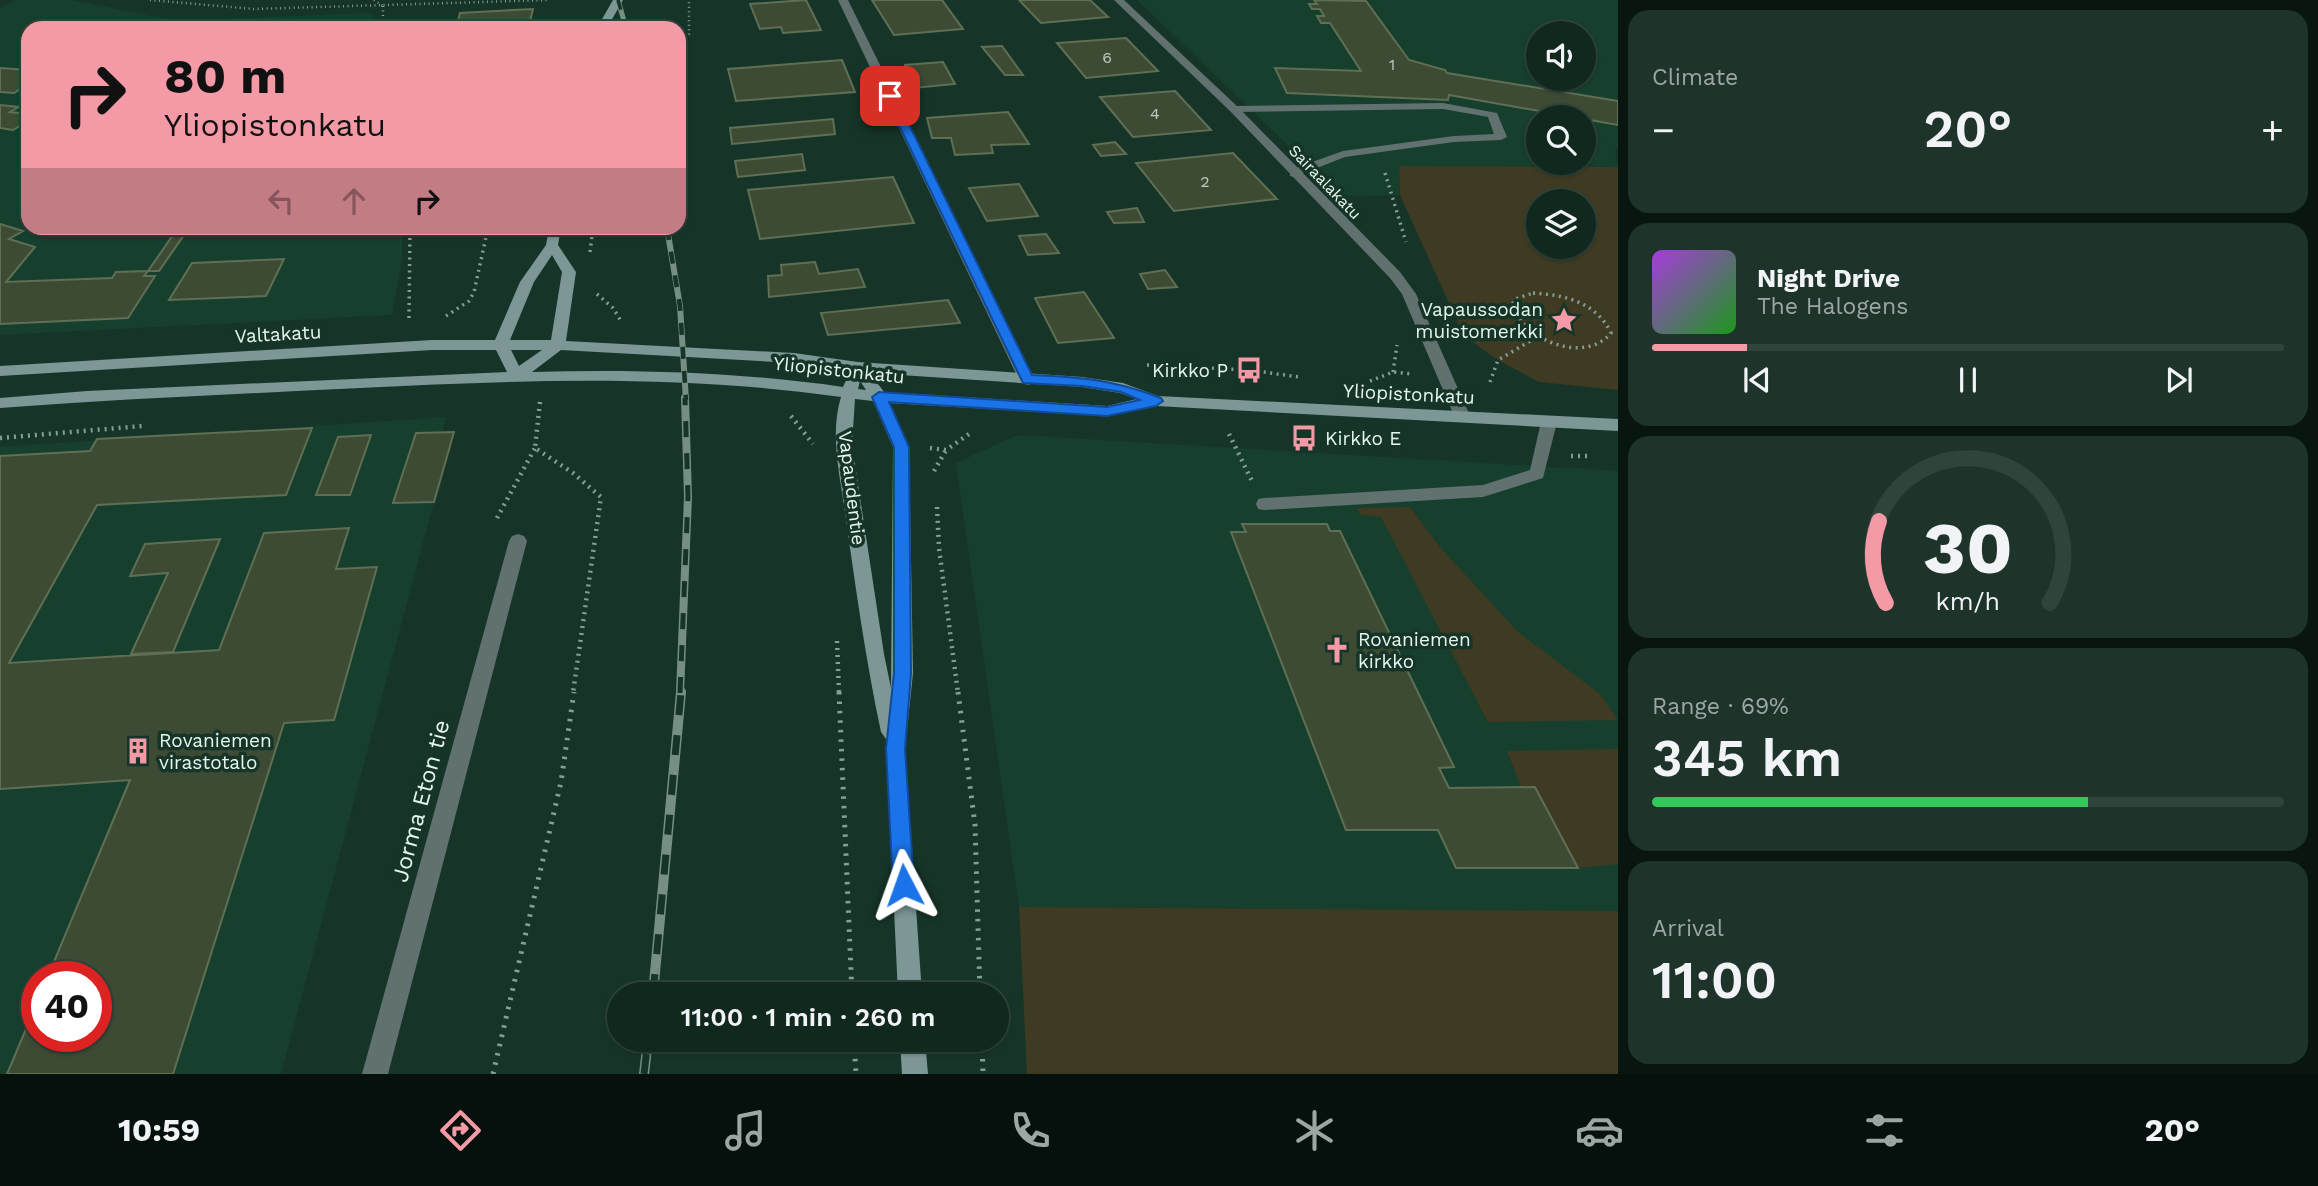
<!DOCTYPE html>
<meta charset="utf-8">
<style>
body{margin:0;font-family:"Work Sans",sans-serif;background:#1e342b;color:#f1f3f6;height:100vh;display:flex;flex-direction:column;font-size:26px;white-space:nowrap}
*{box-sizing:border-box;margin:0}
p{font-size:23px;color:#9ca6a4}
.icon{flex:none;width:38px;height:38px;fill:none;stroke:currentColor;stroke-width:2;stroke-linecap:round;stroke-linejoin:round}
.map{position:relative;flex:1;overflow:hidden}
.sheet{display:flex;flex-direction:column;gap:10px;padding:10px;background:#091610;width:700px}
.sheet>*{flex:none}
.top-card{position:absolute;left:21px;top:21px;width:665px;height:214px;border-radius:21px;box-shadow:0 2px 5px #0004,0 0 0 2px #30443c;background:#f49aa6;color:#111;overflow:hidden}
.buttons{position:absolute;left:1526px;top:21px;display:grid;gap:14px}
.buttons a{display:grid;place-items:center;width:70px;height:70px;border-radius:50%;background:#10281e;box-shadow:0 2px 5px #0004,0 0 0 2px #30443c;font-size:35px}
.speed{position:absolute;left:21px;top:961px;display:flex;gap:14px;font-size:35px;font-weight:700;text-align:center}
.speed>*{display:grid;place-content:center;width:91px;height:91px;border-radius:50%;background:#10281e;box-shadow:0 2px 5px #0004,0 0 0 2px #30443c;line-height:1}
.speed .limit{border:10px solid #d22;background:#fff;color:#111}
.pin{position:absolute;display:grid;place-items:center;width:60px;height:60px;color:#fff;margin:-30px;border-radius:14px;box-shadow:0 4px 10px #0006}
.me{position:absolute;width:77px;margin:-38px;rotate:356deg;stroke-linejoin:round;filter:drop-shadow(0 0 5px #0008)}
.turn{display:flex;align-items:center;gap:24px;height:147px;padding:0 28px;font-size:32px}
.turn .icon{width:91px;height:91px;stroke-width:2.5}
.turn b{display:block;font-size:49px;line-height:60px}
.lanes{display:flex;align-items:center;height:66px;padding:0 28px;background:#0003;justify-content:center;gap:35px;direction:ltr}
.lanes .off{opacity:.35}
.big{font-size:52px;font-weight:600;line-height:1.1}
.sheet .card{flex:1;display:flex;flex-direction:column;justify-content:center;gap:10px;min-width:0;padding:0 24px;border-radius:21px;background:#1e342b}
.sheet .dial{align-items:center;gap:0}
.dial svg{height:182px;overflow:visible;fill:none;stroke:#30443c;stroke-width:7;stroke-linecap:round;text-anchor:middle}
.dial text{fill:#f1f3f6;stroke:none}
.song{display:flex;align-items:center;gap:21px}
.cover{width:84px;height:84px;border-radius:10px;background:linear-gradient(135deg,hsl(280 70% 55%),hsl(120 70% 35%))}
.played{height:7px;border-radius:4px;background:linear-gradient(90deg,#f49aa6 15%,#30443c 15%)}
.keys{display:flex;justify-content:space-around;direction:ltr}
.heat{display:flex;justify-content:space-between;align-items:center;font-size:38px;direction:ltr}
.charge{height:10px;border-radius:5px;background:linear-gradient(90deg,#34c759 69%,#30443c 0)}
.trip{position:absolute;left:607px;top:982px;width:402px;height:70px;border-radius:35px;background:#10281e;box-shadow:0 2px 5px #0004,0 0 0 2px #30443c;font-weight:600;line-height:70px;text-align:center}
.tabs{display:flex;height:112px;justify-content:space-around;align-items:center;background:#06100c;color:#9ca6a4}
.tabs .icon{width:49px;height:49px}
.tabs .on{color:#f49aa6}
.tabs b{font-size:32px;color:#f1f3f6}
main{display:flex;flex:1;min-height:0}
.map>svg:first-child{display:block}
.built{fill:#163f2e;fill-rule:evenodd}
.green{fill:#3e3b22;fill-rule:evenodd}
.building{fill:#3d4b34;stroke:#5f6f54;stroke-width:2}
.lines{fill:none;stroke-linecap:round;stroke-linejoin:round}
.path-far3{stroke:#869e93;stroke-width:2.5;stroke-dasharray:1 3.5;stroke-linecap:butt}
.path-far2{stroke:#869e93;stroke-width:3.5;stroke-dasharray:2 4.5;stroke-linecap:butt}
.path-far1{stroke:#869e93;stroke-width:4.5;stroke-dasharray:2 5;stroke-linecap:butt}
.path{stroke:#869e93;stroke-width:5;stroke-dasharray:2.5 7;stroke-linecap:butt}
.lane{fill:#617170;fill-rule:evenodd}
.street{fill:#617170;fill-rule:evenodd}
.secondary{fill:#7d9696;fill-rule:evenodd}
.rail-far3-casing{stroke:#768f83;stroke-width:5}
.rail-far2-casing{stroke:#768f83;stroke-width:6}
.rail-far1-casing{stroke:#768f83;stroke-width:8}
.rail-casing{stroke:#768f83;stroke-width:10}
.rail-far3{stroke:#163528;stroke-width:3.5;stroke-dasharray:10;stroke-linecap:butt}
.rail-far2{stroke:#163528;stroke-width:4.5;stroke-dasharray:12;stroke-linecap:butt}
.rail-far1{stroke:#163528;stroke-width:5;stroke-dasharray:16;stroke-linecap:butt}
.rail{stroke:#163528;stroke-width:7;stroke-dasharray:20;stroke-linecap:butt}
.route{fill:#1a73e8;stroke:#114b97;stroke-width:2}
.labels{text-anchor:middle;dominant-baseline:central;stroke-width:7;stroke-linejoin:round;paint-order:stroke}
.number-label{font-size:16px;fill:#bbccbf}
.far-street-label{font-size:16px;fill:#e5f7ed;stroke:#163528}
.poi-label{font-size:19px;fill:#e5f7ed;stroke:#163528;text-anchor:start}
.street-label{font-size:19px;fill:#e5f7ed;stroke:#163528}
.near-street-label{font-size:23px;fill:#e5f7ed;stroke:#163528}
</style>
<main>
<div class="map">
<svg width="1618" height="1074" viewBox="0 0 1618 1074">
<rect width="100%" height="100%" fill="#163528"/>
<!-- built -->
<path class="built" d="M 16,0 L 73,0 L 175,21 L 372,13 L 375,28 L 28,28 L 28,228 L 402,228 L 402,259 L 392,315 L 0,335 L 0,8 Z
M 1137,0 L 1618,0 L 1618,148 L 1615,149 L 1618,167 L 1399,166 L 1400,195 L 1341,196 ZM 1538,33 L 1584,33 L 1584,79 L 1538,79 ZM 1538,117 L 1584,117 L 1584,163 L 1538,163 Z
M 445,417 L 434,502 L 281,1074 L 0,1074 L 0,447 ZM 37,976 L 96,976 L 96,1036 L 37,1036 Z
M 1017,435 L 1618,471 L 1618,911 L 1019,907 L 956,463 Z"/>
<!-- green -->
<path class="green" d="M 1399,166 L 1618,167 L 1618,390 L 1539,382 L 1498,360 L 1464,336 L 1400,195 ZM 1538,201 L 1584,201 L 1584,247 L 1538,247 Z
M 1410,507 L 1440,547 L 1518,632 L 1600,694 L 1618,720 L 1488,722 L 1381,517 L 1361,515 L 1357,508 Z
M 1618,749 L 1618,864 L 1578,868 L 1535,788 L 1521,787 L 1507,751 Z
M 1019,907 L 1618,911 L 1618,1074 L 1027,1074 Z"/>
<!-- building -->
<path class="building" d="M 806,0 L 821,30 L 783,33 L 781,27 L 760,29 L 750,4 Z
M 872,0 L 942,0 L 963,29 L 894,35 Z
M 1019,0 L 1090,0 L 1108,17 L 1041,23 Z
M 1314,0 L 1366,1 L 1409,60 L 1445,70 L 1447,73 L 1618,101 L 1618,125 L 1449,95 L 1448,100 L 1287,93 L 1275,68 L 1361,71 L 1330,23 L 1321,23 L 1317,16 L 1324,16 L 1320,9 L 1312,9 L 1309,4 L 1317,4 Z
M 533,9 L 529,26 L 539,28 L 456,28 L 460,13 Z
M 1126,38 L 1158,71 L 1086,78 L 1057,43 Z
M 1002,46 L 1023,75 L 1005,75 L 982,47 Z
M 842,60 L 855,92 L 736,101 L 728,69 Z
M 943,62 L 955,84 L 914,88 L 905,65 Z
M 0,68 L 28,70 L 28,84 L 14,93 L 0,92 Z
M 1175,91 L 1211,130 L 1133,137 L 1100,97 Z
M 0,105 L 19,107 L 10,112 L 28,114 L 28,121 L 13,130 L 0,128 Z
M 1008,112 L 1029,144 L 991,145 L 993,153 L 955,155 L 951,138 L 932,138 L 927,118 Z
M 833,119 L 835,134 L 732,144 L 730,128 Z
M 1115,142 L 1126,154 L 1101,156 L 1093,145 Z
M 1233,153 L 1277,199 L 1174,211 L 1136,163 Z
M 802,154 L 805,170 L 738,177 L 735,161 Z
M 893,177 L 914,223 L 760,239 L 748,190 Z
M 1019,184 L 1038,216 L 987,221 L 969,188 Z
M 1137,208 L 1144,222 L 1114,223 L 1107,212 Z
M 0,224 L 23,231 L 9,239 L 35,247 L 6,282 L 112,278 L 116,272 L 148,271 L 144,276 L 155,276 L 128,318 L 0,324 Z
M 1046,234 L 1059,253 L 1028,255 L 1019,236 Z
M 173,235 L 184,235 L 159,271 L 148,271 Z
M 284,259 L 266,296 L 169,300 L 192,263 Z
M 815,262 L 819,274 L 858,269 L 865,287 L 769,297 L 768,276 L 782,275 L 781,265 Z
M 1165,270 L 1177,287 L 1148,289 L 1140,274 Z
M 1084,292 L 1114,338 L 1058,343 L 1035,298 Z
M 948,300 L 960,323 L 828,335 L 821,313 Z
M 312,428 L 286,495 L 97,505 L 9,663 L 219,650 L 264,533 L 349,528 L 336,569 L 377,567 L 334,720 L 284,723 L 173,1074 L 7,1074 L 37,1003 L 37,1036 L 96,1036 L 96,976 L 48,976 L 130,780 L 0,789 L 0,456 L 90,451 L 97,439 Z
M 454,432 L 434,502 L 393,503 L 416,433 Z
M 371,435 L 350,495 L 316,495 L 338,437 Z
M 1242,524 L 1327,524 L 1330,531 L 1340,531 L 1454,767 L 1439,768 L 1449,788 L 1535,787 L 1578,868 L 1456,868 L 1438,830 L 1346,830 L 1231,532 L 1246,532 Z
M 220,539 L 173,652 L 131,654 L 168,573 L 130,576 L 145,544 Z"/>
<g class="lines">
<!-- path-far3 -->
<path class="path-far3" d="M 150,0 L 254,9 L 548,0
M 374,0 L 383,6
M 383,6 L 383,28
M 679,44 L 689,34 L 689,0"/>
<!-- path-far2 -->
<path class="path-far2" d="M 1385,173 L 1406,242
M 590,252 L 593,228
M 1533,293 C 1565,295 1596,302 1611,333 C 1584,365 1524,340 1512,305 L 1515,299 Z
M 597,294 L 613,308 L 621,321
M 446,316 L 469,301 L 474,292 L 488,228
M 409,318 L 410,228
M 1147,365 L 1249,370 L 1299,377
M 1393,372 L 1397,345
M 1370,381 L 1393,372 L 1412,374
M 1490,382 L 1498,360 L 1539,336"/>
<!-- path-far1 -->
<path class="path-far1" d="M 540,402 L 535,448 L 573,473 L 601,497 L 573,693
M 791,416 L 813,444
M 1229,434 L 1252,481
M 0,438 L 142,426
M 930,448 L 946,450 L 972,432
M 1571,456 L 1590,456
M 934,471 L 946,450
M 937,507 L 939,548 L 958,693
M 497,518 L 535,448
M 837,641 L 839,693"/>
<!-- path -->
<path class="path" d="M 839,692 L 852,994
M 958,692 L 975,825 L 980,994
M 854,1040 L 856,1074
M 982,1040 L 983,1074
M 493,1074 L 561,782 L 574,692"/>
<!-- lane -->
<path class="lane" d="M 1443,103 L 1497,113 L 1507,137 L 1501,140 L 1454,142 L 1345,157 L 1294,177 L 1290,176 L 1290,170 L 1343,151 L 1454,136 L 1494,134 L 1488,117 L 1443,109 L 1234,112 L 1229,109 L 1234,106 Z
M 1549,417 L 1557,422 L 1543,478 L 1483,497 L 1264,510 L 1258,509 L 1256,504 L 1258,499 L 1264,498 L 1483,485 L 1530,470 L 1541,422 Z"/>
<!-- street -->
<path class="street" d="M 838,0 L 848,0 L 1035,380 L 1032,384 L 1027,385 L 1019,380 Z
M 1114,0 L 1124,0 L 1238,107 L 1400,272 L 1416,294 L 1471,418 L 1469,422 L 1457,422 L 1455,418 L 1402,294 L 1390,278 L 1230,111 Z
M 518,534 L 524,536 L 527,541 L 388,1074 L 362,1074 L 509,541 L 512,536 Z"/>
<!-- secondary -->
<path class="secondary" d="M 613,0 L 623,0 L 607,28 L 597,28 Z
M 549,228 L 561,228 L 558,245 L 576,272 L 566,341 L 794,353 L 858,362 L 1082,377 L 1123,383 L 1158,396 L 1618,419 L 1618,431 L 1156,406 L 1107,416 L 889,403 L 909,447 L 913,673 L 905,749 L 922,994 L 898,994 L 886,739 L 881,732 C 866,661 856,591 846,519 C 841,480 829,436 841,397 C 681,374 520,380 360,388 C 240,394 120,399 0,408 L 0,398 L 87,391 L 507,372 L 496,350 L 432,350 L 0,376 L 0,366 L 432,340 L 495,340 L 520,282 L 546,245 ZM 552,255 L 562,272 L 551,340 L 510,340 L 534,282 ZM 511,350 L 542,350 L 519,366 ZM 561,350 L 794,363 L 853,371 L 857,376 L 848,376 L 843,387 C 740,372 636,369 532,372 ZM 870,373 L 1082,387 L 1120,393 L 1137,399 L 1107,406 L 884,392 ZM 860,381 L 866,390 L 858,389 ZM 855,399 L 873,401 L 893,447 L 891,688 L 884,654 L 852,445 Z
M 900,1040 L 925,1040 L 928,1074 L 902,1074 Z"/>
<!-- rail-far3 casing -->
<g class="rail-far3-casing">
<path id="rail-far3" d="M 618,0 L 626,28"/>
</g>
<!-- rail-far2 casing -->
<g class="rail-far2-casing">
<path id="rail-far2" d="M 667,228 L 680,306 L 686,400"/>
</g>
<!-- rail-far1 casing -->
<g class="rail-far1-casing">
<path id="rail-far1" d="M 680,693 L 688,497 L 685,398"/>
</g>
<!-- rail casing -->
<g class="rail-casing">
<path id="rail" d="M 653,994 L 681,692
M 644,1074 L 648,1040"/>
</g>
<!-- rail-far3 -->
<use href="#rail-far3" class="rail-far3"/>
<!-- rail-far2 -->
<use href="#rail-far2" class="rail-far2"/>
<!-- rail-far1 -->
<use href="#rail-far1" class="rail-far1"/>
<!-- rail -->
<use href="#rail" class="rail"/>
</g>
<!-- route -->
<path class="route" d="M 886,94 L 895,96 L 1032,375 C 1081,377 1115,380 1161,398 L 1163,401 L 1156,406 L 1107,416 L 889,402 L 909,447 L 911,673 L 905,749 L 914,885 L 911,893 L 904,896 L 896,893 L 893,885 L 886,749 L 894,673 L 894,447 L 872,397 L 879,392 L 1107,407 L 1140,400 L 1121,392 L 1082,386 L 1023,383 L 885,96 Z"/>
<!-- icons -->
<defs>
<g id="sight-bare" transform="scale(2.1)"><path d="M0-6L1.8-2.2L6-1.7L2.9 1.2L3.7 5.4L0 3.3L-3.7 5.4L-2.9 1.2L-6-1.7L-1.8-2.2Z" fill="#f49aa6" stroke="#163528" stroke-width="2.5" paint-order="stroke"/></g>
<g id="bus-bare" transform="scale(2.1)"><path d="M-5-6H5V4H4V6H2V4H-2V6H-4V4H-5ZM-3.5-4V0h7V-4ZM-3.5 1.2v1.5H-2V1.2ZM2 1.2v1.5H3.5V1.2Z" fill="#f49aa6" stroke="#163528" stroke-width="2.5" paint-order="stroke"/></g>
<g id="church-bare" transform="scale(2.1)"><path d="M-1.2-6h2.4v3.5h3.3v2.4h-3.3V6h-2.4V-.1h-3.3v-2.4h3.3Z" fill="#f49aa6" stroke="#163528" stroke-width="2.5" paint-order="stroke"/></g>
<g id="building-bare" transform="scale(2.1)"><path d="M-4-6H4V6H1V3H-1V6H-4ZM-2.5-4.3h1.7v1.8h-1.7ZM.8-4.3h1.7v1.8H.8ZM-2.5-1h1.7V.8h-1.7ZM.8-1h1.7V.8H.8Z" fill="#f49aa6" stroke="#163528" stroke-width="2.5" paint-order="stroke"/></g>
</defs>
<g fill-rule="evenodd">
<use href="#sight-bare" x="1564" y="320"/>
<use href="#bus-bare" x="1249" y="370"/>
<use href="#bus-bare" x="1304" y="438"/>
<use href="#church-bare" x="1337" y="650"/>
<use href="#building-bare" x="138" y="751"/>
</g>
<g class="labels">
<!-- number labels -->
<g class="number-label">
<text x="1107" y="57">6</text>
<text x="1392" y="64">1</text>
<text x="1155" y="113">4</text>
<text x="1205" y="181">2</text>
</g>
<!-- far-street labels -->
<g class="far-street-label">
<text transform="translate(1325 182) rotate(46)">Sairaalakatu</text>
</g>
<!-- poi labels -->
<g class="poi-label">
<text x="1543" y="309" text-anchor="end">Vapaussodan<tspan x="1543" dy="22">muistomerkki</tspan></text>
<text x="1228" y="370" text-anchor="end">Kirkko P</text>
<text x="1325" y="438">Kirkko E</text>
<text x="1358" y="639">Rovaniemen<tspan x="1358" dy="22">kirkko</tspan></text>
<text x="159" y="740">Rovaniemen<tspan x="159" dy="22">virastotalo</tspan></text>
</g>
<!-- street labels -->
<g class="street-label">
<text transform="translate(278 334) rotate(-3)">Valtakatu</text>
<text transform="translate(839 370) rotate(6)">Yliopistonkatu</text>
<text transform="translate(1409 394) rotate(3)">Yliopistonkatu</text>
<text transform="translate(852 488) rotate(83)">Vapaudentie</text>
</g>
<!-- near-street labels -->
<g class="near-street-label">
<text transform="translate(421 801) rotate(-75)">Jorma Eton tie</text>
</g>
</g>
</svg>
<div class="buttons">
<a><svg class="icon" aria-label="sound" viewBox="0 0 24 24"><path d="M4 9h4l5-4v14l-5-4H4zM17 9q2 3 0 6"/></svg></a>
<a><svg class="icon" aria-label="search" viewBox="0 0 24 24"><circle cx="10" cy="10" r="6"/><path d="M15 15l6 6"/></svg></a>
<a><svg class="icon" aria-label="layers" viewBox="0 0 24 24"><path d="M12 4l9 5-9 5-9-5zM3 14l9 5 9-5"/></svg></a>
</div>
<div class="speed"><div class="limit">40</div></div>
<div class="pin" style="left:890px;top:96px;background:#d93025"><svg class="icon" aria-label="arrive" viewBox="0 0 24 24"><path d="M6 21V4h12l-3 4 3 4H6"/></svg></div>
<svg class="me" style="left:904px;top:885px" viewBox="-20 -20 40 40"><path d="M0-17L14 15 0 8-14 15z" fill="#1a73e8" stroke="#fff" stroke-width="4"/></svg>
<div class="trip">11:00 · 1 min · 260 m</div>
<div class="top-card">
<div class="turn"><svg class="icon" aria-label="right" viewBox="0 0 24 24"><path d="M7 20v-9h11M14 6l5 5-5 5"/></svg><div><b>80 m</b>Yliopistonkatu</div></div>
<div class="lanes"><svg class="icon off" aria-label="left" viewBox="0 0 24 24"><path d="M17 20v-9H6M10 6l-5 5 5 5"/></svg><svg class="icon off" aria-label="ahead" viewBox="0 0 24 24"><path d="M12 20V5M6 11l6-6 6 6"/></svg><svg class="icon" aria-label="right" viewBox="0 0 24 24"><path d="M7 20v-9h11M14 6l5 5-5 5"/></svg></div>
</div>
</div>
<section class="sheet">
<div class="card"><p>Climate</p>
<div class="heat"><a>−</a><b class="big">20°</b><a>+</a></div>
</div>
<div class="card">
<div class="song"><i class="cover"></i><div><b>Night Drive</b><p>The Halogens</p></div></div>
<div class="played"></div>
<div class="keys"><svg class="icon" aria-label="previous" viewBox="0 0 24 24"><path d="M18 5L8 12l10 7zM5 5v14"/></svg><svg class="icon" aria-label="pause" viewBox="0 0 24 24"><path d="M8 5v14M16 5v14"/></svg><svg class="icon" aria-label="next" viewBox="0 0 24 24"><path d="M6 5l10 7-10 7zM19 5v14"/></svg></div>
</div>
<div class="card dial"><svg viewBox="0 0 100 80">
<path d="M14 69A42 42 0 1 1 86 69"/>
<path d="M14 69A42 42 0 0 1 11 33" stroke="#f49aa6"/>
<text x="50" y="56" font-size="32" font-weight="700">30</text>
<text x="50" y="72" font-size="11">km/h</text>
</svg></div>
<div class="card"><p>Range · 69%</p><b class="big">345 km</b><div class="charge"></div></div>
<div class="card"><p>Arrival</p><b class="big">11:00</b></div>
</section>
</main>
<nav class="tabs">
<b>10:59</b>
<svg class="icon on" aria-label="directions" viewBox="0 0 24 24"><path d="M12 3l9 9-9 9-9-9zM9 14v-3h6M13 9l2 2-2 2"/></svg>
<svg class="icon" aria-label="music" viewBox="0 0 24 24"><path d="M9 18V5l10-2v13"/><circle cx="6" cy="18" r="3"/><circle cx="16" cy="16" r="3"/></svg>
<svg class="icon" aria-label="phone" viewBox="0 0 24 24"><path d="M5 4h4l2 5-3 2q2 4 5 5l2-3 5 2v4C11 20 4 13 5 4z"/></svg>
<svg class="icon" aria-label="climate" viewBox="0 0 24 24"><path d="M12 3v18M4 7l16 10M4 17L20 7"/></svg>
<svg class="icon" aria-label="car" viewBox="0 0 24 24"><path d="M5 17H2v-5l4-1 3-4h7l3 4 3 1v5h-3M9 17h6M6 11h13"/><circle cx="7" cy="17" r="2"/><circle cx="17" cy="17" r="2"/></svg>
<svg class="icon" aria-label="filters" viewBox="0 0 24 24"><path d="M4 7h16M4 17h16"/><circle cx="9" cy="7" r="2"/><circle cx="15" cy="17" r="2"/></svg>
<b>20°</b>
</nav>
